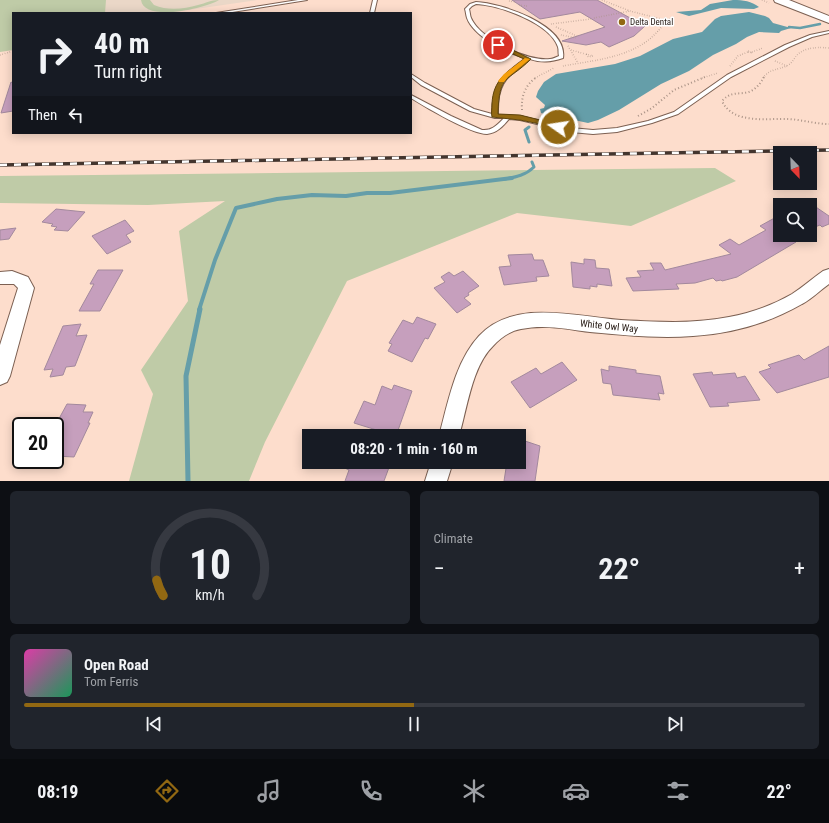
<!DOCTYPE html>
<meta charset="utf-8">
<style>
body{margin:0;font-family:"Roboto Condensed",sans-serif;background:#20242c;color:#f1f3f6;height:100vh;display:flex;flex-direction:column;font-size:15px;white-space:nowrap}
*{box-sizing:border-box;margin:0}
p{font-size:13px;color:#9ea1a6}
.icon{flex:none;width:22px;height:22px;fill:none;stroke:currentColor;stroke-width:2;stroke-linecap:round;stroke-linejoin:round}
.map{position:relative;height:481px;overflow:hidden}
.side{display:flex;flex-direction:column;gap:10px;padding:10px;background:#0d0f14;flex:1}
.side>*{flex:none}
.banner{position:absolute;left:12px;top:12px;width:400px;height:122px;border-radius:0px;box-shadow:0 2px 10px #0003;background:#171b24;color:#f1f3f6;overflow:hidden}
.needle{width:26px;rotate:157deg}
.fabs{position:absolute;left:773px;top:146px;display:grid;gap:8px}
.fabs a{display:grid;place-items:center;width:44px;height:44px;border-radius:0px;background:#171b24;box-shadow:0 2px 10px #0003;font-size:20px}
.speed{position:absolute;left:12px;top:417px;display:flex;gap:8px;font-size:20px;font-weight:700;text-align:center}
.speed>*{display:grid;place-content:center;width:52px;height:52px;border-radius:50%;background:#171b24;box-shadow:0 2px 10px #0003;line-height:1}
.speed .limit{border:2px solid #111;border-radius:6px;background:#fff;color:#111}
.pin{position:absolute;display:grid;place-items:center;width:34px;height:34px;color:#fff;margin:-17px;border:2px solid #fff;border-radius:50%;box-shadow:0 1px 4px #0007}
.me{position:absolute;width:44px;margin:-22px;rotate:283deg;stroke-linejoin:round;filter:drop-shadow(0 0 3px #0008)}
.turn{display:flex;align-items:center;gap:14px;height:84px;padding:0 16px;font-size:18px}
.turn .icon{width:52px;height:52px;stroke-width:2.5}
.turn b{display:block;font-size:28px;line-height:34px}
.then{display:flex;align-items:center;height:38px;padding:0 16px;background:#0003;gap:8px;font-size:15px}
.big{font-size:30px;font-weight:700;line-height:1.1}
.side .widget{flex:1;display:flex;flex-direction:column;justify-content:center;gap:6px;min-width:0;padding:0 14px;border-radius:6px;background:#20242c}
.side .dial{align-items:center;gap:0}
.dial svg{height:104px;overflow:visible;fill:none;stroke:#363941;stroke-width:7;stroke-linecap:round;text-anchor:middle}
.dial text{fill:#f1f3f6;stroke:none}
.song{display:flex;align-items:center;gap:12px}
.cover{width:48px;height:48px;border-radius:6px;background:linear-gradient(135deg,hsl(320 70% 55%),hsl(150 70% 35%))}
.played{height:4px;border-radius:2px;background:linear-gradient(90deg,#926812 50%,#363941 50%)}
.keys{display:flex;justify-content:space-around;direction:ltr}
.heat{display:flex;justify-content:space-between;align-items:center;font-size:22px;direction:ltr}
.side .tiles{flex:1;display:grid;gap:10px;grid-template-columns:1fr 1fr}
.widget:last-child{grid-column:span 2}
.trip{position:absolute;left:302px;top:429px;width:224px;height:40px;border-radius:0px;background:#171b24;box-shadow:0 2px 10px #0003;font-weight:700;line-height:40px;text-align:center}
.dock{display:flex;height:64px;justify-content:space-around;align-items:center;background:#090b0e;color:#9ea1a6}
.dock .icon{width:28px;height:28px}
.dock .selected{color:#926812}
.dock b{font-size:18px;color:#f1f3f6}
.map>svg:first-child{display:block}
.education{fill:#ead7c7}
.green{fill:#bfcba7}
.water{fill:#659ea9}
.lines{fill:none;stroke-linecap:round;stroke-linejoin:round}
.stream-far3{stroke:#659ea9;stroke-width:2.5}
.stream-far2{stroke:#659ea9;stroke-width:3}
.stream-far1{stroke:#659ea9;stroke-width:4}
.stream{stroke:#659ea9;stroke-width:5}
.building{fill:#c69fbd;stroke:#a3899d}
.service-casing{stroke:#7c6052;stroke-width:2}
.minor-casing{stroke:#7c6052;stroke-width:2}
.secondary-casing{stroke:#7c6052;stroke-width:2}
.path-far1{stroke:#aa9386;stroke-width:1.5;stroke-dasharray:0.5 2;stroke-linecap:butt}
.path{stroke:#aa9386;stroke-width:2;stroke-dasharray:1 2.5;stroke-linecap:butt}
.service{fill:#fff;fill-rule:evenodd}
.minor{fill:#fff;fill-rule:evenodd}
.secondary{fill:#fff;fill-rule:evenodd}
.rail-casing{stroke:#43352e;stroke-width:3.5}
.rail{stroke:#fff;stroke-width:2.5;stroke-dasharray:7;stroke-linecap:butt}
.route{fill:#926812;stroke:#5f440c}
.slow{fill:#f59e0b}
.poi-dot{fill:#926812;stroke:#fff;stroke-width:1.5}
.labels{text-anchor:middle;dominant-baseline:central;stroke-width:3;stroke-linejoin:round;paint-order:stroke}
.far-poi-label{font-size:9px;fill:#2b201a;stroke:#fff;text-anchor:start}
.street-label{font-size:10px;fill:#2b201a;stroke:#fff}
</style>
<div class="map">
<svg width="829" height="481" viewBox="0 0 829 481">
<rect width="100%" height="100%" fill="#fdddcc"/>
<!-- education -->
<path class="education" d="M 0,0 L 257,0 L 168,13 L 13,13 Z"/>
<!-- green -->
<path class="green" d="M 0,0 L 106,0 L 105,13 L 13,13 L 13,50 L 0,52 Z
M 141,0 L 150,0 L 154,5 C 168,11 184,9 198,5 C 206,3 211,0 219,0 C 206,8 144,23 141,0 Z
M 715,168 L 736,181 L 631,226 L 517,213 L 347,281 L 265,442 L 249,481 L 129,481 L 153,394 L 141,370 L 188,301 L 179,231 L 225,201 L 148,205 L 0,203 L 0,176 Z"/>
<!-- water -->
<path class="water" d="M 733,0 C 744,0 751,1 759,7 L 754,9 L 721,8 L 689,16 L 676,12 L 701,10 L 710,4 Z
M 749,12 L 765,16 L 769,18 L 773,23 L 791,28 L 781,31 L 779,33 L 759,32 L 747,37 L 736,44 L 713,55 L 689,71 L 661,84 L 619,110 L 598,120 L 588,123 L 574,120 L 556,113 L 548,115 L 541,113 L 540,109 L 544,108 L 545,105 L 536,97 L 538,91 L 544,82 L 556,74 L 615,64 L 640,56 L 673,39 L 702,32 L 715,19 L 721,16 Z"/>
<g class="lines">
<!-- stream-far3 -->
<path class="stream-far3" d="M 789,27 L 800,28 L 820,24"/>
<!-- stream-far2 -->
<path class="stream-far2" d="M 529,127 L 525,130 L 529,142
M 505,179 C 516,177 526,175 534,167 L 532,162"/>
<!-- stream-far1 -->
<path class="stream-far1" d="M 199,310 L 215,260 L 236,208 L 277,199 L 312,195 L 346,196 L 367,193 L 390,193 L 512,178"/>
<!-- stream -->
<path class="stream" d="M 188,481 L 186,376 L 200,309"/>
</g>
<!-- building -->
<path class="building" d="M 512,0 L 597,0 L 645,26 L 634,36 L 609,47 L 601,42 L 586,45 L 562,41 L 605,27 L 580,12 L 540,19 Z
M 11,82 L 13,83 L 13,111 L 1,113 Z
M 810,203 L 829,216 L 829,224 L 822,227 L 820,225 L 810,229 Z
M 56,209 L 85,212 L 68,231 L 54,230 L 57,227 L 51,226 L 53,224 L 42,222 Z
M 780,215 L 780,235 L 786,235 L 796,242 L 737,277 L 722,281 L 721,280 L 716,281 L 713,278 L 695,283 L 676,284 L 679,289 L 633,291 L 626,278 L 641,277 L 637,271 L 654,270 L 650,263 L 661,263 L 665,270 L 731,254 L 719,245 L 730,239 L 739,245 L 766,230 L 760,226 Z
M 125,220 L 134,231 L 126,235 L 131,242 L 107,254 L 92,236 Z
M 16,228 L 9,239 L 0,240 L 0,230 Z
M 532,254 L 534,260 L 543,260 L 549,276 L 536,277 L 537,281 L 504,285 L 499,267 L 511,266 L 508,255 Z
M 584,259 L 595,260 L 596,268 L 609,269 L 612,286 L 597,284 L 597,287 L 590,286 L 590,289 L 573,287 L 571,262 L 584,264 Z
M 98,270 L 123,270 L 100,311 L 79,311 L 94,284 L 90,284 Z
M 463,271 L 479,286 L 468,293 L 469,295 L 464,298 L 471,304 L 457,313 L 434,288 L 445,282 L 441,277 L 449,272 L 454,276 Z
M 417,317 L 436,324 L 428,339 L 425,338 L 412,362 L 388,351 L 392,344 L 389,343 L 403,320 L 413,324 Z
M 81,324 L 76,336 L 87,335 L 75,366 L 66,367 L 63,375 L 50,377 L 53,369 L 44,370 L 63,326 Z
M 829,346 L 829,377 L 777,393 L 759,372 L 771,368 L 768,365 L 799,355 L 804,360 Z
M 562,362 L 577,380 L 530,408 L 511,382 L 536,368 L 541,374 Z
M 609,366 L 636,370 L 636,373 L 660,376 L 664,394 L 658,393 L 660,400 L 613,395 L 611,384 L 603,383 L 601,369 L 609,371 Z
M 712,372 L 713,375 L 735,373 L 737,378 L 745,376 L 760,400 L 727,403 L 729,406 L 710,407 L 693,374 Z
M 394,385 L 412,391 L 396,436 L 354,423 L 364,401 L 375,405 L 382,386 L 392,390 Z
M 67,404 L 86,405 L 83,412 L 93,412 L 88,423 L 90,423 L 74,457 L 55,456 L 55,426 Z
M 519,439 L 540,446 L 535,481 L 504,481 L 507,462 L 519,462 Z
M 332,462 L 391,462 L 384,481 L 345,481 L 349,470 Z"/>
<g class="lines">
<!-- service casing -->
<g class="service-casing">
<path id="service" d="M 298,0 L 307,0 L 226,13 L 216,13 Z
M 373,0 L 377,0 L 374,13 L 370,13 Z
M 476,2 C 501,3 568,25 563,58 C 551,62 542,63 530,59 C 506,78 497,82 498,115 L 520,116 L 571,128 L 593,130 L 617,128 L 648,121 L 674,112 L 727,75 L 785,45 L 810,35 L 829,31 L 829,33 L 812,37 L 789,47 L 731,77 L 678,114 L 652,123 L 617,132 L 593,134 L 571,132 L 520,120 L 509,119 C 503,126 497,133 487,134 C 471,134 425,107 411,98 L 411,95 L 451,116 L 482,130 C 492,131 497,125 504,118 L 495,118 L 470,111 L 421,85 L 411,77 L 411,74 L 425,83 L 474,109 L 492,114 C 492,84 503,74 526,58 C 508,54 474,37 467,18 C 466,15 466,12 465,9 L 470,4 ZM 476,4 C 499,5 550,23 558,47 C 559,50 558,53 559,56 C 556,57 553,59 550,59 C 528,62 480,39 471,18 C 470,16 470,12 469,9 L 472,6 Z"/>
</g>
<!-- minor casing -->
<g class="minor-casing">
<path id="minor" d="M 829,269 L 829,284 C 820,290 812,299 802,304 C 769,323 731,334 693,336 C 659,339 624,335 590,332 C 567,329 544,324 521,329 C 510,331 500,338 493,346 C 472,366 467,409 459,436 L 439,436 C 448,403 455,362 479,336 C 514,298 576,317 621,320 C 657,322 694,324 729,317 C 751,313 773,305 792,294 C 803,287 813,278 823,271 Z
M 12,271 L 28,277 L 34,288 L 10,376 L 7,382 L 0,385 L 0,345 L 18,288 L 14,284 L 0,284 L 0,272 Z
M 431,462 L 453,462 L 447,481 L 425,481 Z"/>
</g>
<!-- secondary casing -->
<g class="secondary-casing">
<path id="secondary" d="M 774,0 L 789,0 L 829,16 L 829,23 L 775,2 Z"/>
</g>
<!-- path-far1 -->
<path class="path-far1" d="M 602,0 L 630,11 L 661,19
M 762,0 L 769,3
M 509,1 L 516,2
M 519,5 L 527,6
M 594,18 L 630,11
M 664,18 L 670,19 L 671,21 L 666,22 L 661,20 Z
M 551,24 L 591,19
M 556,27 L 579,37
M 561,35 L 576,38
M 568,46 L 578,63
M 571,50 L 585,54
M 748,51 L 752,53 L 748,52 Z
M 752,52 L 763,48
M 586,54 L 593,56 L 588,57 Z
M 0,55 L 13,51
M 775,61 L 787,66
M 563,66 C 601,59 642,57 665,22
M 730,66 L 738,56 L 748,52
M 535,78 L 554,68
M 702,78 L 718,73
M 763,78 C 770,68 780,70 788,65 C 792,63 794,59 796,56 C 804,47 818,47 829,48"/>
<!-- path -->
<path class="path" d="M 764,77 C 749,104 736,85 722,101 C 733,125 768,118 789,119 C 803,120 816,124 829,124
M 522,110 C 521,96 525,85 537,77
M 638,116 L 652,108 L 674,90 L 705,77"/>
<!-- service -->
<use href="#service" class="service"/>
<!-- minor -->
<use href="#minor" class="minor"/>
<!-- secondary -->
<use href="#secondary" class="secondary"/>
<!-- rail casing -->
<g class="rail-casing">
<path id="rail" d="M 0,165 L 829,150"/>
</g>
<!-- rail -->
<use href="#rail" class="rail"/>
</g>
<!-- route -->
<path class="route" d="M 496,44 L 500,44 L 531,59 C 507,83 499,73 498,114 L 520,115 L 560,125 L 560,128 L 520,120 L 492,117 C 491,113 492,109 492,104 C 493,80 506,73 524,59 L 496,46 Z"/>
<!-- slow -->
<path class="slow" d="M 525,58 L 530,59 L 508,77 L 504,82 L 499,82 L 498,81 L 504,74 Z"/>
<!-- markers -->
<circle class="poi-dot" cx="622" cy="22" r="4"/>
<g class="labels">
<!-- far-poi labels -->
<g class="far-poi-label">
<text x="630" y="22">Delta Dental</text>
</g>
<!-- street labels -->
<g class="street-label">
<text transform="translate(609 326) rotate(6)">White Owl Way</text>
</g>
</g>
</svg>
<div class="fabs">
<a><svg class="needle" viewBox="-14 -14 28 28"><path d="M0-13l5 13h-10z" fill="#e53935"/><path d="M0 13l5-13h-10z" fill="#9ea1a6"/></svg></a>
<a><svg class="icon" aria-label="search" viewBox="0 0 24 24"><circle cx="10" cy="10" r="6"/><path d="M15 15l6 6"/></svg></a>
</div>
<div class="speed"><div class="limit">20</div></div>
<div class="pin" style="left:498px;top:45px;background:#d93025"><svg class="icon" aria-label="arrive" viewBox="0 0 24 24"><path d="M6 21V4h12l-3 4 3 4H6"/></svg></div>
<svg class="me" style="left:558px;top:127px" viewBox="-20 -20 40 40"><circle r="17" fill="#926812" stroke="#fff" stroke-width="3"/><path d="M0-11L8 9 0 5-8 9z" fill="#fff"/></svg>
<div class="trip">08:20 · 1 min · 160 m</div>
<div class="banner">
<div class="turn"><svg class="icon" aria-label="right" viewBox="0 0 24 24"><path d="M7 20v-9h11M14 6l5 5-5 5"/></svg><div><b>40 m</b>Turn right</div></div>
<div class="then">Then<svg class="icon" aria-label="left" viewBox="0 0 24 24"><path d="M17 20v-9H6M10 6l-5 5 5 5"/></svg></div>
</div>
</div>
<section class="side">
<div class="tiles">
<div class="widget dial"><svg viewBox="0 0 100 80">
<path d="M14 69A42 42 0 1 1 86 69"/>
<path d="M14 69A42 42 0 0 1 9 57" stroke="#926812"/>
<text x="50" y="56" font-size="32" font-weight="700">10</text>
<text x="50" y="72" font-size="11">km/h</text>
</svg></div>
<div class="widget"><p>Climate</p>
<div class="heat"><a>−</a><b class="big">22°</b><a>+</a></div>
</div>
<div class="widget">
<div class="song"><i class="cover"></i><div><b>Open Road</b><p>Tom Ferris</p></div></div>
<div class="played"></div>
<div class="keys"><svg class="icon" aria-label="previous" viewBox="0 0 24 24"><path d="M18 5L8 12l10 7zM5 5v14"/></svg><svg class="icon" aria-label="pause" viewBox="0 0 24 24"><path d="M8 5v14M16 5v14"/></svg><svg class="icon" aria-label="next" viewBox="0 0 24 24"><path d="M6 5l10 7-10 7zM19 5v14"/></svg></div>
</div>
</div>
</section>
<nav class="dock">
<b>08:19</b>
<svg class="icon selected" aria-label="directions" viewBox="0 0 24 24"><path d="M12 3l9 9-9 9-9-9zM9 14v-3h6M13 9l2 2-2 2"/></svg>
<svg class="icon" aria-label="music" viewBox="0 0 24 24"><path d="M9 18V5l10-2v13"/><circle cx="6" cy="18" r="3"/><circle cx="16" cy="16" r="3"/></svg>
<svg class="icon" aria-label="phone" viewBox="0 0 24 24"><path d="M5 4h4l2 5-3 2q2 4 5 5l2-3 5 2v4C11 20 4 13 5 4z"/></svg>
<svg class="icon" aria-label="climate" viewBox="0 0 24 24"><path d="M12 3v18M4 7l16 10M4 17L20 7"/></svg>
<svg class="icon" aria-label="car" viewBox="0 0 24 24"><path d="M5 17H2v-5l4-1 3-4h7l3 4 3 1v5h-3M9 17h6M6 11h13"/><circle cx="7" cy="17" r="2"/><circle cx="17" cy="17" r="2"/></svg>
<svg class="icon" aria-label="filters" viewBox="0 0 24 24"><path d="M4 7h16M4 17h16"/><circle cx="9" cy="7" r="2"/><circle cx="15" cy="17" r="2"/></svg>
<b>22°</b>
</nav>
